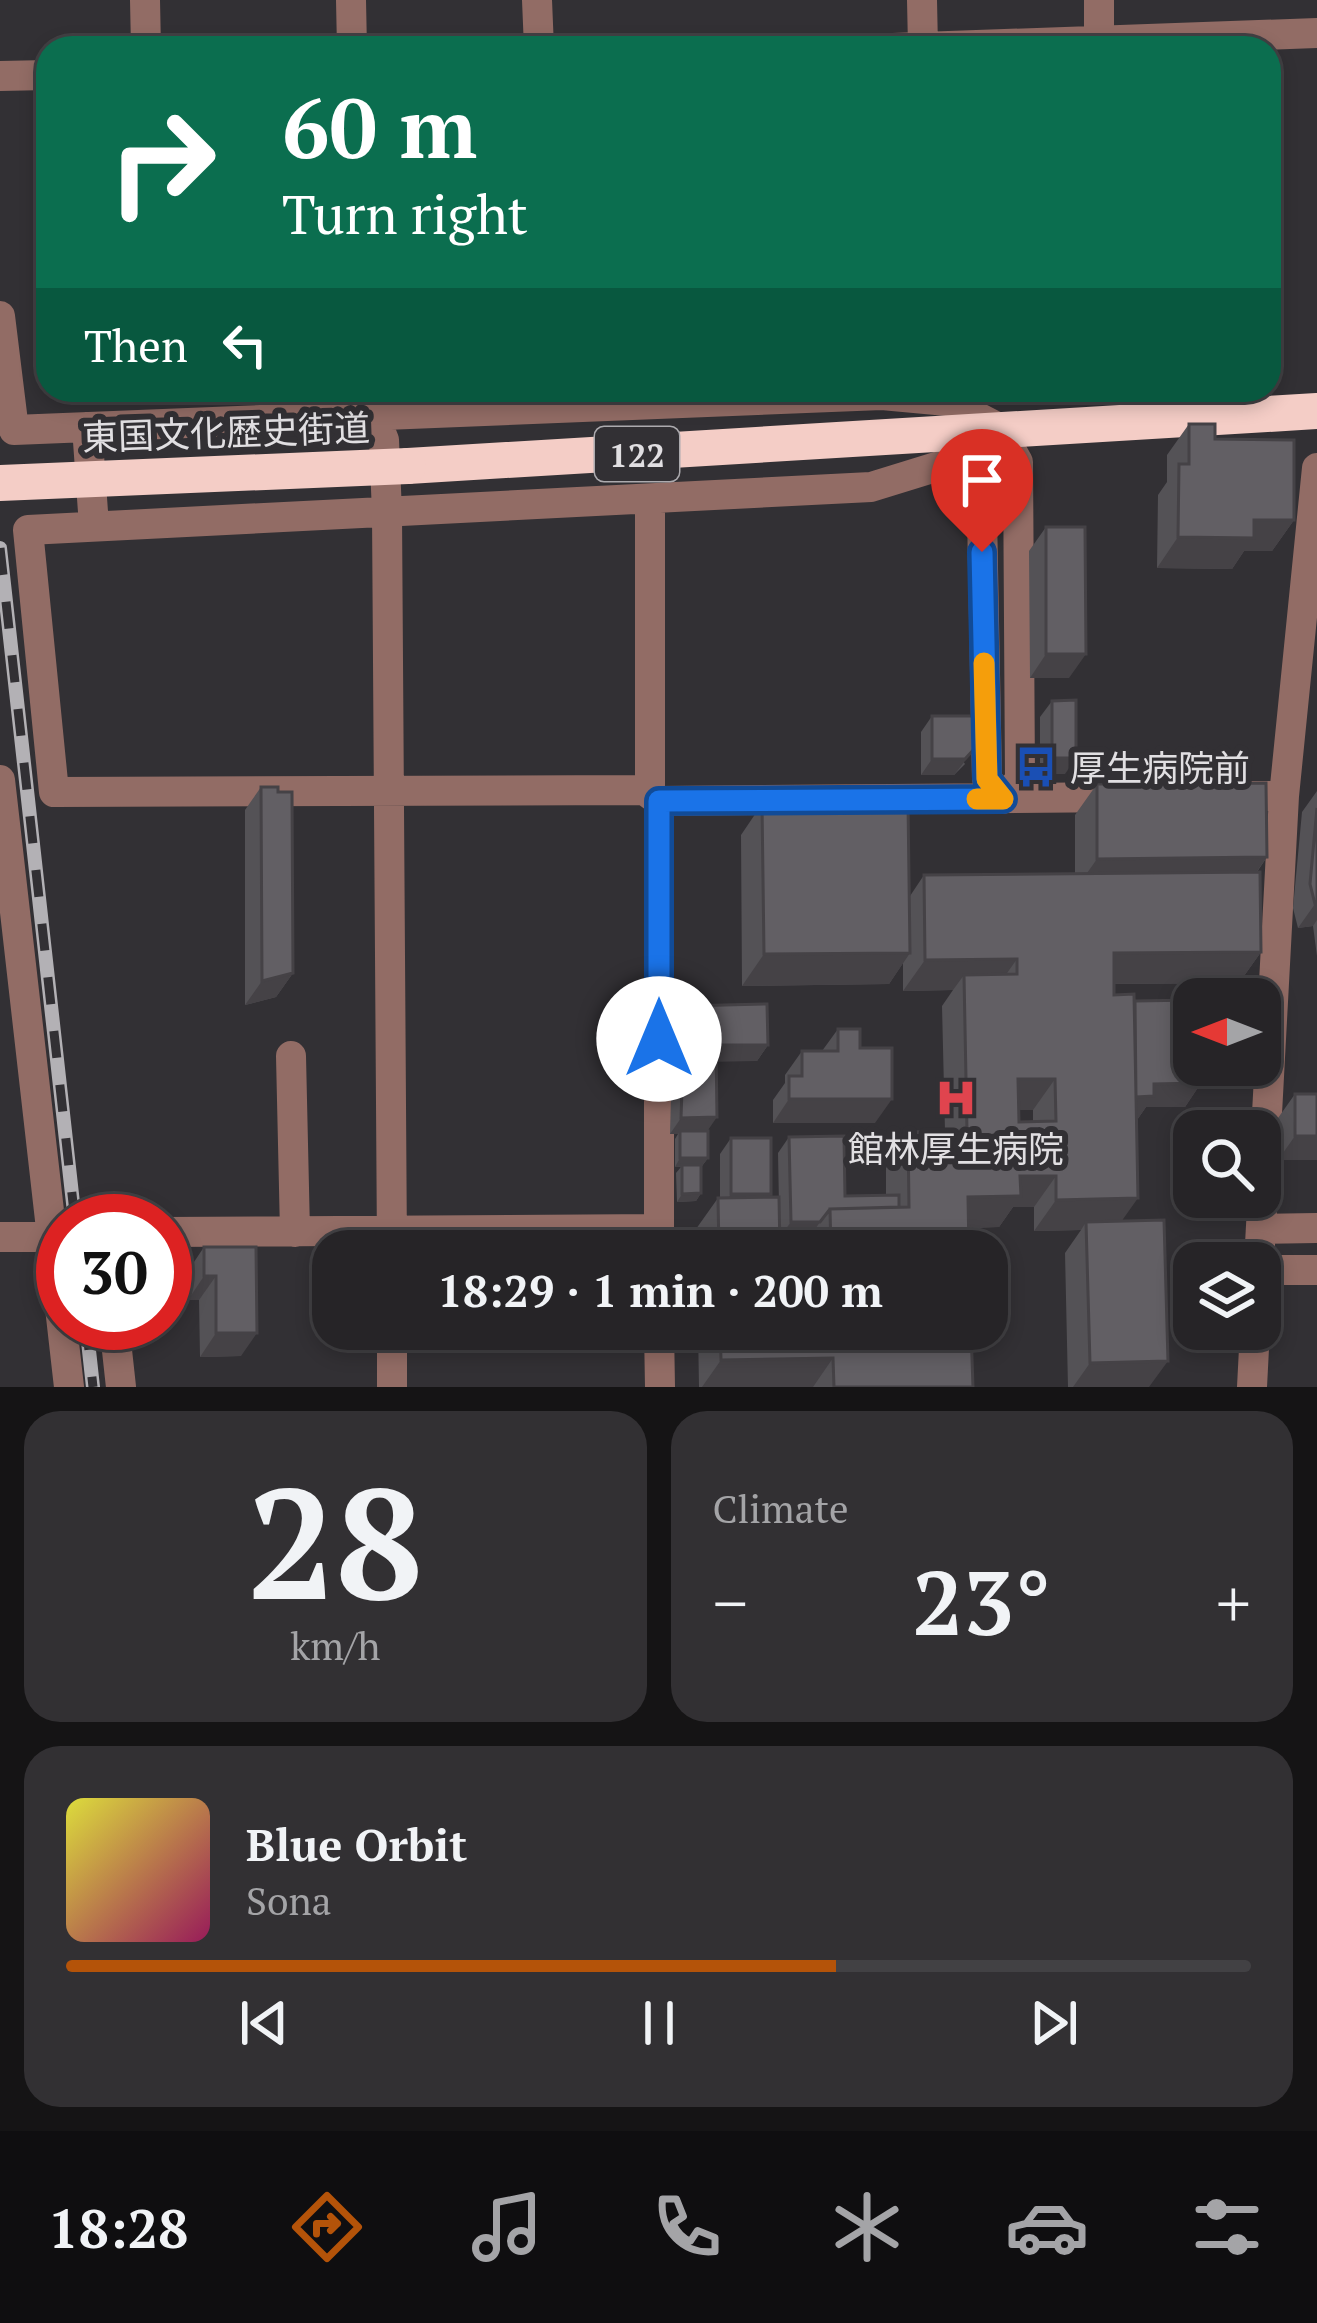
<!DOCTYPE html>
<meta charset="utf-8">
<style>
body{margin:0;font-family:"PT Serif","Noto Sans JP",serif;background:#323033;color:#f1f3f6;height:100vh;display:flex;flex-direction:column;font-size:45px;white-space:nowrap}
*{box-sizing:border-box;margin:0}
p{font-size:39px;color:#a4a4a7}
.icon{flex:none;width:66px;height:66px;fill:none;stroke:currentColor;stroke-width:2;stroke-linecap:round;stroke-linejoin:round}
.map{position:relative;height:1387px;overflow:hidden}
.side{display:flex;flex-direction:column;gap:24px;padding:24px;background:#151415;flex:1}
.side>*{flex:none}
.guide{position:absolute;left:36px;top:36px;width:1245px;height:366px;border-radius:36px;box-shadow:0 6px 18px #0003,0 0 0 3px #424144;background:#0b6e4f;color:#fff;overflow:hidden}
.needle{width:78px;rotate:270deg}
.fabs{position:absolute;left:1173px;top:978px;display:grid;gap:24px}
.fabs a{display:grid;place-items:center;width:108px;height:108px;border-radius:24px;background:#262427;box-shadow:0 6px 18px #0003,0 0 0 3px #424144;font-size:60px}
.speed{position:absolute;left:36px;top:1194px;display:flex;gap:24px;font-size:60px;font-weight:700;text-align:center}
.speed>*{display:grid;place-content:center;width:156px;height:156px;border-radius:50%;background:#262427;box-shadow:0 6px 18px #0003,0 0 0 3px #424144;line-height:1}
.speed .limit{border:18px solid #d22;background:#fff;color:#111}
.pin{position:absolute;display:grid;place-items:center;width:102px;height:102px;color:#fff;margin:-123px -51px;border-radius:50% 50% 50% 0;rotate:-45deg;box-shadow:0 0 12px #0007}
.pin .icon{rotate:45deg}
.me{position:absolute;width:132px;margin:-66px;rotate:0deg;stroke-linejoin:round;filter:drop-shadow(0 0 9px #0008)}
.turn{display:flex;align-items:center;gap:42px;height:252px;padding:0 48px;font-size:54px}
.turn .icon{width:156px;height:156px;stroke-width:2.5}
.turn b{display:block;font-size:84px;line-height:102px}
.then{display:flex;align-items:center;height:114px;padding:0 48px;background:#0003;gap:24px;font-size:45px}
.big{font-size:90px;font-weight:700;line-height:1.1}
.side .card{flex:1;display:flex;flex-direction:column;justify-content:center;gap:18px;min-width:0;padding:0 42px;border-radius:36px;background:#323033}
.side .dial{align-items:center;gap:0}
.dial b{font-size:156px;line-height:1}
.song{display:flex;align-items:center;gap:36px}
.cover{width:144px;height:144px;border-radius:18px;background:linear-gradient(135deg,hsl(60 70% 55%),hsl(330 70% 35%))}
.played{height:12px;border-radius:6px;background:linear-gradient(90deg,#b45309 65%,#424144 65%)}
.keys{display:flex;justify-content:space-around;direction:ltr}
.heat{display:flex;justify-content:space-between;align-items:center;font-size:66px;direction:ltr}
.side .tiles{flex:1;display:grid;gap:24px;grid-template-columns:1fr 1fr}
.card:last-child{grid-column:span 2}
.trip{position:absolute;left:312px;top:1230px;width:696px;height:120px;border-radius:36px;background:#262427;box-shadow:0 6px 18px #0003,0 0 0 3px #424144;font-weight:700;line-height:120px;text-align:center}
.tabs{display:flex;height:192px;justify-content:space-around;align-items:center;background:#0f0e10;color:#a4a4a7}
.tabs .icon{width:84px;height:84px}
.tabs .active{color:#b45309}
.tabs b{font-size:54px;color:#f1f3f6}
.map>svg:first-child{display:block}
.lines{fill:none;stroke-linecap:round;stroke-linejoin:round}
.minor{stroke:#926c65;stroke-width:30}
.highway{stroke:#f4cdc6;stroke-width:36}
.rail-casing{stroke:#b3b1b5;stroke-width:14}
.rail{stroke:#323034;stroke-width:9;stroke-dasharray:27;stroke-linecap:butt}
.highway-bridge{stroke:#f4cdc6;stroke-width:36}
.wall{fill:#545256;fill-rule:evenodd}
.shaded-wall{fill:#454246}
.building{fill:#625f64;stroke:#454246;stroke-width:3;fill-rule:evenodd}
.route-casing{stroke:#114b97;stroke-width:30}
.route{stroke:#1a73e8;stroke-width:21}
.slow{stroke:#f59e0b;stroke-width:21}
.labels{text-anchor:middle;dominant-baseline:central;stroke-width:12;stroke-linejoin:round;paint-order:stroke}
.shield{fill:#323034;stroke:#acaaae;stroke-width:3}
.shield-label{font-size:33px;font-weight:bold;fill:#e1dfe2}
.street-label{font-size:36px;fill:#e1dfe2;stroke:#323034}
.poi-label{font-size:36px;fill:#e1dfe2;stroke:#323034;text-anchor:start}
</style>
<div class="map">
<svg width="1317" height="1387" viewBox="0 0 1317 1387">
<rect width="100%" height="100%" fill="#323034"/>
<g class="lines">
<!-- minor -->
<path class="minor" d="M 145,0 L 146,48
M 351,0 L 352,48
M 537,0 L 539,48
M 922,0 L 923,47
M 1099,0 L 1099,48
M 893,48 L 1317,33
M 0,76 L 48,75
M 0,316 L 14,430 L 882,395 L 947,401 L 999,428 L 952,462 L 871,487 L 28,530 L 54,792 L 644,790 L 659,801 L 1128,797
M 364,390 L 384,440 L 387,513 L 392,1251
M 87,427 L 94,526
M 999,428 L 1018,462 L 1020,780 L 1003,799
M 997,431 L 981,461 L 987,779 L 1003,799
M 650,500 L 650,792
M 0,780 L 69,1387
M 1230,796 L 1284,796
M 659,801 L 659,1251
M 291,1056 L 295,1232
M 1261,1229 L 1317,1228
M 165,1232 L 659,1229
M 0,1237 L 52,1237
M 1259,1263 L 1284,796 L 1317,468
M 1260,1270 L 1317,1270
M 114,1323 L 121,1387
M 392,1329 L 392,1387
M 659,1329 L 660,1387
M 1252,1387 L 1255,1329"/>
<!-- highway -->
<path class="highway" d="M 408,466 L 1317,411"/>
<!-- rail casing -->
<g class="rail-casing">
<path id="rail" d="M 0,548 L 75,1221
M 86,1323 L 93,1387"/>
</g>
<!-- rail -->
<use href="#rail" class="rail"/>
<!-- highway-bridge -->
<path class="highway-bridge" d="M 0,483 L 408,466"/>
</g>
<!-- wall -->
<path class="wall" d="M 1189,424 L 1215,439 L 1294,520 L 1272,551 L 1244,551 L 1232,569 L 1157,568 L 1158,495 L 1167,482 L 1167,455 Z
M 1046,527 L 1069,678 L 1030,678 L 1029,551 Z
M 1052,701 L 1065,774 L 1040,774 L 1040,717 Z
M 932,716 L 965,764 L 954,775 L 921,775 L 921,732 Z
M 1097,784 L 1267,857 L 1257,872 L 1261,952 L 1239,983 L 1114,984 L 1114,995 L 1135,1001 L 1201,1083 L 1185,1107 L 1146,1107 L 1137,1120 L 1122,1221 L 1149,1387 L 1068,1387 L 1065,1253 L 1081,1230 L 1034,1231 L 1034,1207 L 1013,1207 L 999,1227 L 969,1228 L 969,1251 L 809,1251 L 809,1238 L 779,1238 L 780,1251 L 697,1251 L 696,1229 L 718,1198 L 720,1198 L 720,1154 L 731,1138 L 771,1194 L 769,1197 L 779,1205 L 778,1153 L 789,1137 L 845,1196 L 886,1195 L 886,1163 L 908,1132 L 945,1131 L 942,1006 L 953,990 L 903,991 L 903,963 L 889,984 L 742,986 L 741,835 L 762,804 L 910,896 L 924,875 L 1075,874 L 1075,815 ZM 1019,1110 L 1033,1110 L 1033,1121 L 1019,1122 Z
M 261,787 L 293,973 L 276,997 L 245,1005 L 245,810 Z
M 1317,791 L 1317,956 L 1313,926 L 1298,928 L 1293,908 L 1302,812 Z
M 685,1006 L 768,1045 L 757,1061 L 716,1061 L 708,1131 L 708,1158 L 702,1166 L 701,1193 L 696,1201 L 677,1202 L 676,1173 L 681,1167 L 675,1167 L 675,1139 L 678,1134 L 670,1134 L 673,1022 Z
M 838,1029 L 860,1048 L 875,1123 L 773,1123 L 773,1100 L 785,1083 L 785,1075 L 802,1051 L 822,1051 Z
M 1295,1094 L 1317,1094 L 1317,1160 L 1278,1160 L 1278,1118 Z
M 204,1247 L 256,1247 L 241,1356 L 200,1357 L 199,1300 L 188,1300 L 188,1271 Z
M 698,1329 L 971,1329 L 973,1387 L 699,1387 Z"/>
<!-- shaded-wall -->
<path class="shaded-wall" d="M 1254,520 L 1294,520 L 1272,551 L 1244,551 L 1232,569 L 1157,568 L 1178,537 Z
M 1046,654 L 1086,654 L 1069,678 L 1030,678 Z
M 976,747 L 954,775 L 921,775 L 932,759 Z
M 1052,758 L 1076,758 L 1065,774 L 1040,774 Z
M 1267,857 L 1245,888 L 1075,890 L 1097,859 Z
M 1315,904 L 1317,904 L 1317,920 L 1313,926 L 1298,928 Z
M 1261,952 L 1239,983 L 1092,984 L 1114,953 Z
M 910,953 L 889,984 L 742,986 L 764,954 Z
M 1017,959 L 995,990 L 964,975 L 953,990 L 903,991 L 925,960 Z
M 293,973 L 276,997 L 245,1005 L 262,981 Z
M 716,1045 L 768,1045 L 757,1061 L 705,1062 Z
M 1018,1079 L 1055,1079 L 1033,1110 L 996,1110 Z
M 1201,1083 L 1185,1107 L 1146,1107 L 1137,1120 L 1131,1097 L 1154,1084 Z
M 789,1099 L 892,1099 L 875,1123 L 773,1123 Z
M 717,1117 L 706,1133 L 680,1131 L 678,1134 L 670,1134 L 681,1118 Z
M 1295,1136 L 1317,1136 L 1317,1160 L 1278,1160 Z
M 680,1158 L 708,1158 L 702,1166 L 675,1167 Z
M 1020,1176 L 1056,1176 L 1034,1207 L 1013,1207 L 999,1227 L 946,1228 L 968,1197 Z
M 701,1193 L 696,1201 L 677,1202 L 682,1194 Z
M 731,1194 L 771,1194 L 759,1211 L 720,1211 Z
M 1138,1198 L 1116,1229 L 1086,1222 L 1081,1230 L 1034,1231 L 1056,1200 Z
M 791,1222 L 820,1222 L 809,1238 L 779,1238 Z
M 204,1276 L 216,1276 L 199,1300 L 188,1300 Z
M 216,1333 L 257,1333 L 241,1356 L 200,1357 Z
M 833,1358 L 813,1387 L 702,1387 L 721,1360 Z
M 1168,1361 L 1149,1387 L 1073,1387 L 1090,1363 Z"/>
<!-- building -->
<path class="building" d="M 1189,424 L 1215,424 L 1215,439 L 1294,440 L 1294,520 L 1254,520 L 1254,538 L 1178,537 L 1179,464 L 1189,464 Z
M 1046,527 L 1085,527 L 1086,654 L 1046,654 Z
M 1076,700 L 1076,758 L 1052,758 L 1052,701 Z
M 932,716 L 976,716 L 976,747 L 965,759 L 932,759 Z
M 1266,783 L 1267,857 L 1097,859 L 1097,784 Z
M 261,787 L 278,787 L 278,792 L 292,792 L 293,973 L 262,981 Z
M 908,802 L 910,953 L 764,954 L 762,804 Z
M 1317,808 L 1317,904 L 1315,904 L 1310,884 Z
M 1260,872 L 1261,952 L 1114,953 L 1114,995 L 1134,994 L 1138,1198 L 1056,1200 L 1056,1176 L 1020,1176 L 1021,1196 L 968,1197 L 969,1251 L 831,1251 L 830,1209 L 909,1207 L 908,1132 L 967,1131 L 964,975 L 1017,974 L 1017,959 L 925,960 L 924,875 ZM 1018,1079 L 1055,1079 L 1056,1121 L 1019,1122 Z
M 1194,1000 L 1194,1065 L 1201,1065 L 1201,1083 L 1154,1084 L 1154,1096 L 1136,1097 L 1135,1001 Z
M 767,1004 L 768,1045 L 716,1045 L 717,1117 L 681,1118 L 685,1006 Z
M 838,1029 L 860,1029 L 860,1048 L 892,1048 L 892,1099 L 789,1099 L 789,1076 L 802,1076 L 802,1051 L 838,1051 Z
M 1295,1094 L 1317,1094 L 1317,1136 L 1295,1136 Z
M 680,1131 L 708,1131 L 708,1158 L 680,1158 Z
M 844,1136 L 845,1196 L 899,1195 L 899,1207 L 830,1209 L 820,1222 L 791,1222 L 789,1137 Z
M 731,1138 L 771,1138 L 771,1194 L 731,1194 Z
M 682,1165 L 701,1165 L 701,1193 L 682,1194 Z
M 779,1197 L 780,1251 L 719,1251 L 718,1198 Z
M 1164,1220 L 1168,1361 L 1090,1363 L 1086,1222 Z
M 204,1247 L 256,1247 L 257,1333 L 216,1333 L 216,1276 L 204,1276 Z
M 720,1329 L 971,1329 L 973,1387 L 834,1387 L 833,1358 L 721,1360 Z"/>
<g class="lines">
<!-- route casing -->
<g class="route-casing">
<path id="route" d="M 659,1039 L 659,801 L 1003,799 L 987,779 L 982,552"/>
</g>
<!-- route -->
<use href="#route" class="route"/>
<!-- slow -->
<path class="slow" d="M 977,799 L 1003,799 L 987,779 L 984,663"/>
</g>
<!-- icons -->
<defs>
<g id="bus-bare" transform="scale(3.24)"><path d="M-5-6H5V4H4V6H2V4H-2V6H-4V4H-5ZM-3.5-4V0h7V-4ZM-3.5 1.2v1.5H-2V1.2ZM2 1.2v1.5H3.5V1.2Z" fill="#1a4fb4" stroke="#323034" stroke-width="2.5" paint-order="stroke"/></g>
<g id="hospital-bare" transform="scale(3.24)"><path d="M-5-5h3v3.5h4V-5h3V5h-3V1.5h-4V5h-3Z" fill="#e0444e" stroke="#323034" stroke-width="2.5" paint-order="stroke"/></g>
</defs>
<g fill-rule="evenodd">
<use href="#bus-bare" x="1036" y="767"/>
<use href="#hospital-bare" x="956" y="1098"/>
</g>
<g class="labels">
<!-- shield labels -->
<rect class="shield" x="595" y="427" width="84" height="54" rx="9"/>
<g class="shield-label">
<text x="637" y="454">122</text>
</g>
<!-- street labels -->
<g class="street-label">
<text transform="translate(226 432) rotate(-2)">東国文化歴史街道</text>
</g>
<!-- poi labels -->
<g class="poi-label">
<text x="1070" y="767">厚生病院前</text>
<text x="956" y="1148" text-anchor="middle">館林厚生病院</text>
</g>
</g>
</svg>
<div class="fabs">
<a><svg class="needle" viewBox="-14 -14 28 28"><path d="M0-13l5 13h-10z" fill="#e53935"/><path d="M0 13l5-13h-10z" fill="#a4a4a7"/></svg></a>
<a><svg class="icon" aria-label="search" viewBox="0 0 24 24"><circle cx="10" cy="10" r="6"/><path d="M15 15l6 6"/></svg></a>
<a><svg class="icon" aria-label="layers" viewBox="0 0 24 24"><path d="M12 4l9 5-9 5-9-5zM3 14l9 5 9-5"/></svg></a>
</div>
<div class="speed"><div class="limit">30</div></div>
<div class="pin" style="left:982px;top:552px;background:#d93025"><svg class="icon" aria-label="arrive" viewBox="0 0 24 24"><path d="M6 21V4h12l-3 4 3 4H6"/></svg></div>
<svg class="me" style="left:659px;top:1039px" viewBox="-20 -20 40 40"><circle r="19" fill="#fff"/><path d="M0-13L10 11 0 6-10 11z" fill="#1a73e8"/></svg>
<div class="trip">18:29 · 1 min · 200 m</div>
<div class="guide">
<div class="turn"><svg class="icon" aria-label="right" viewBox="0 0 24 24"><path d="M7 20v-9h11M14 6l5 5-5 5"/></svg><div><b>60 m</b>Turn right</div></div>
<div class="then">Then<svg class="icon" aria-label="left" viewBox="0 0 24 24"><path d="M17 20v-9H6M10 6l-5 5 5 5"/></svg></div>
</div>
</div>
<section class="side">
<div class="tiles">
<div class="card dial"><b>28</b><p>km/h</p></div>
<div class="card"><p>Climate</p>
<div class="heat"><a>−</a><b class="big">23°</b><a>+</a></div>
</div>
<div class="card">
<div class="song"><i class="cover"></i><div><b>Blue Orbit</b><p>Sona</p></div></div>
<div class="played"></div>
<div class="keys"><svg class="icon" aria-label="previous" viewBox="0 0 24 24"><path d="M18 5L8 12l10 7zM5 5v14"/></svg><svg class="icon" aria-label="pause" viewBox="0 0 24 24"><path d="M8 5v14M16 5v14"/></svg><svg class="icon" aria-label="next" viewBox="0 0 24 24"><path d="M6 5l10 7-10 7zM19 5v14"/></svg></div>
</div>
</div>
</section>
<nav class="tabs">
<b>18:28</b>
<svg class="icon active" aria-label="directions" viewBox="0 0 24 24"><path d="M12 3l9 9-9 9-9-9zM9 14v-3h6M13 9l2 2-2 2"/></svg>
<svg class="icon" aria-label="music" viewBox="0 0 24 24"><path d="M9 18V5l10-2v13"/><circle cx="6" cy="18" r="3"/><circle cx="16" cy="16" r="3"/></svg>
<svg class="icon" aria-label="phone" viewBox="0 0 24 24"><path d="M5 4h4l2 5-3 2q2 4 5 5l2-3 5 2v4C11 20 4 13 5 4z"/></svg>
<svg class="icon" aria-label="climate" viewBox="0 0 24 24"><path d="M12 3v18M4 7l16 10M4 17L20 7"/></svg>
<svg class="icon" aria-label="car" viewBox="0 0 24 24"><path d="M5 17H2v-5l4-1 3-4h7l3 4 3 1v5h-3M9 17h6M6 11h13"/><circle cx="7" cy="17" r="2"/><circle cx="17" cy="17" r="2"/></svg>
<svg class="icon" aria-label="filters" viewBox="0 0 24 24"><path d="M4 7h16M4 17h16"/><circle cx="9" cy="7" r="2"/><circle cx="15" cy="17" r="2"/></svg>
</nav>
